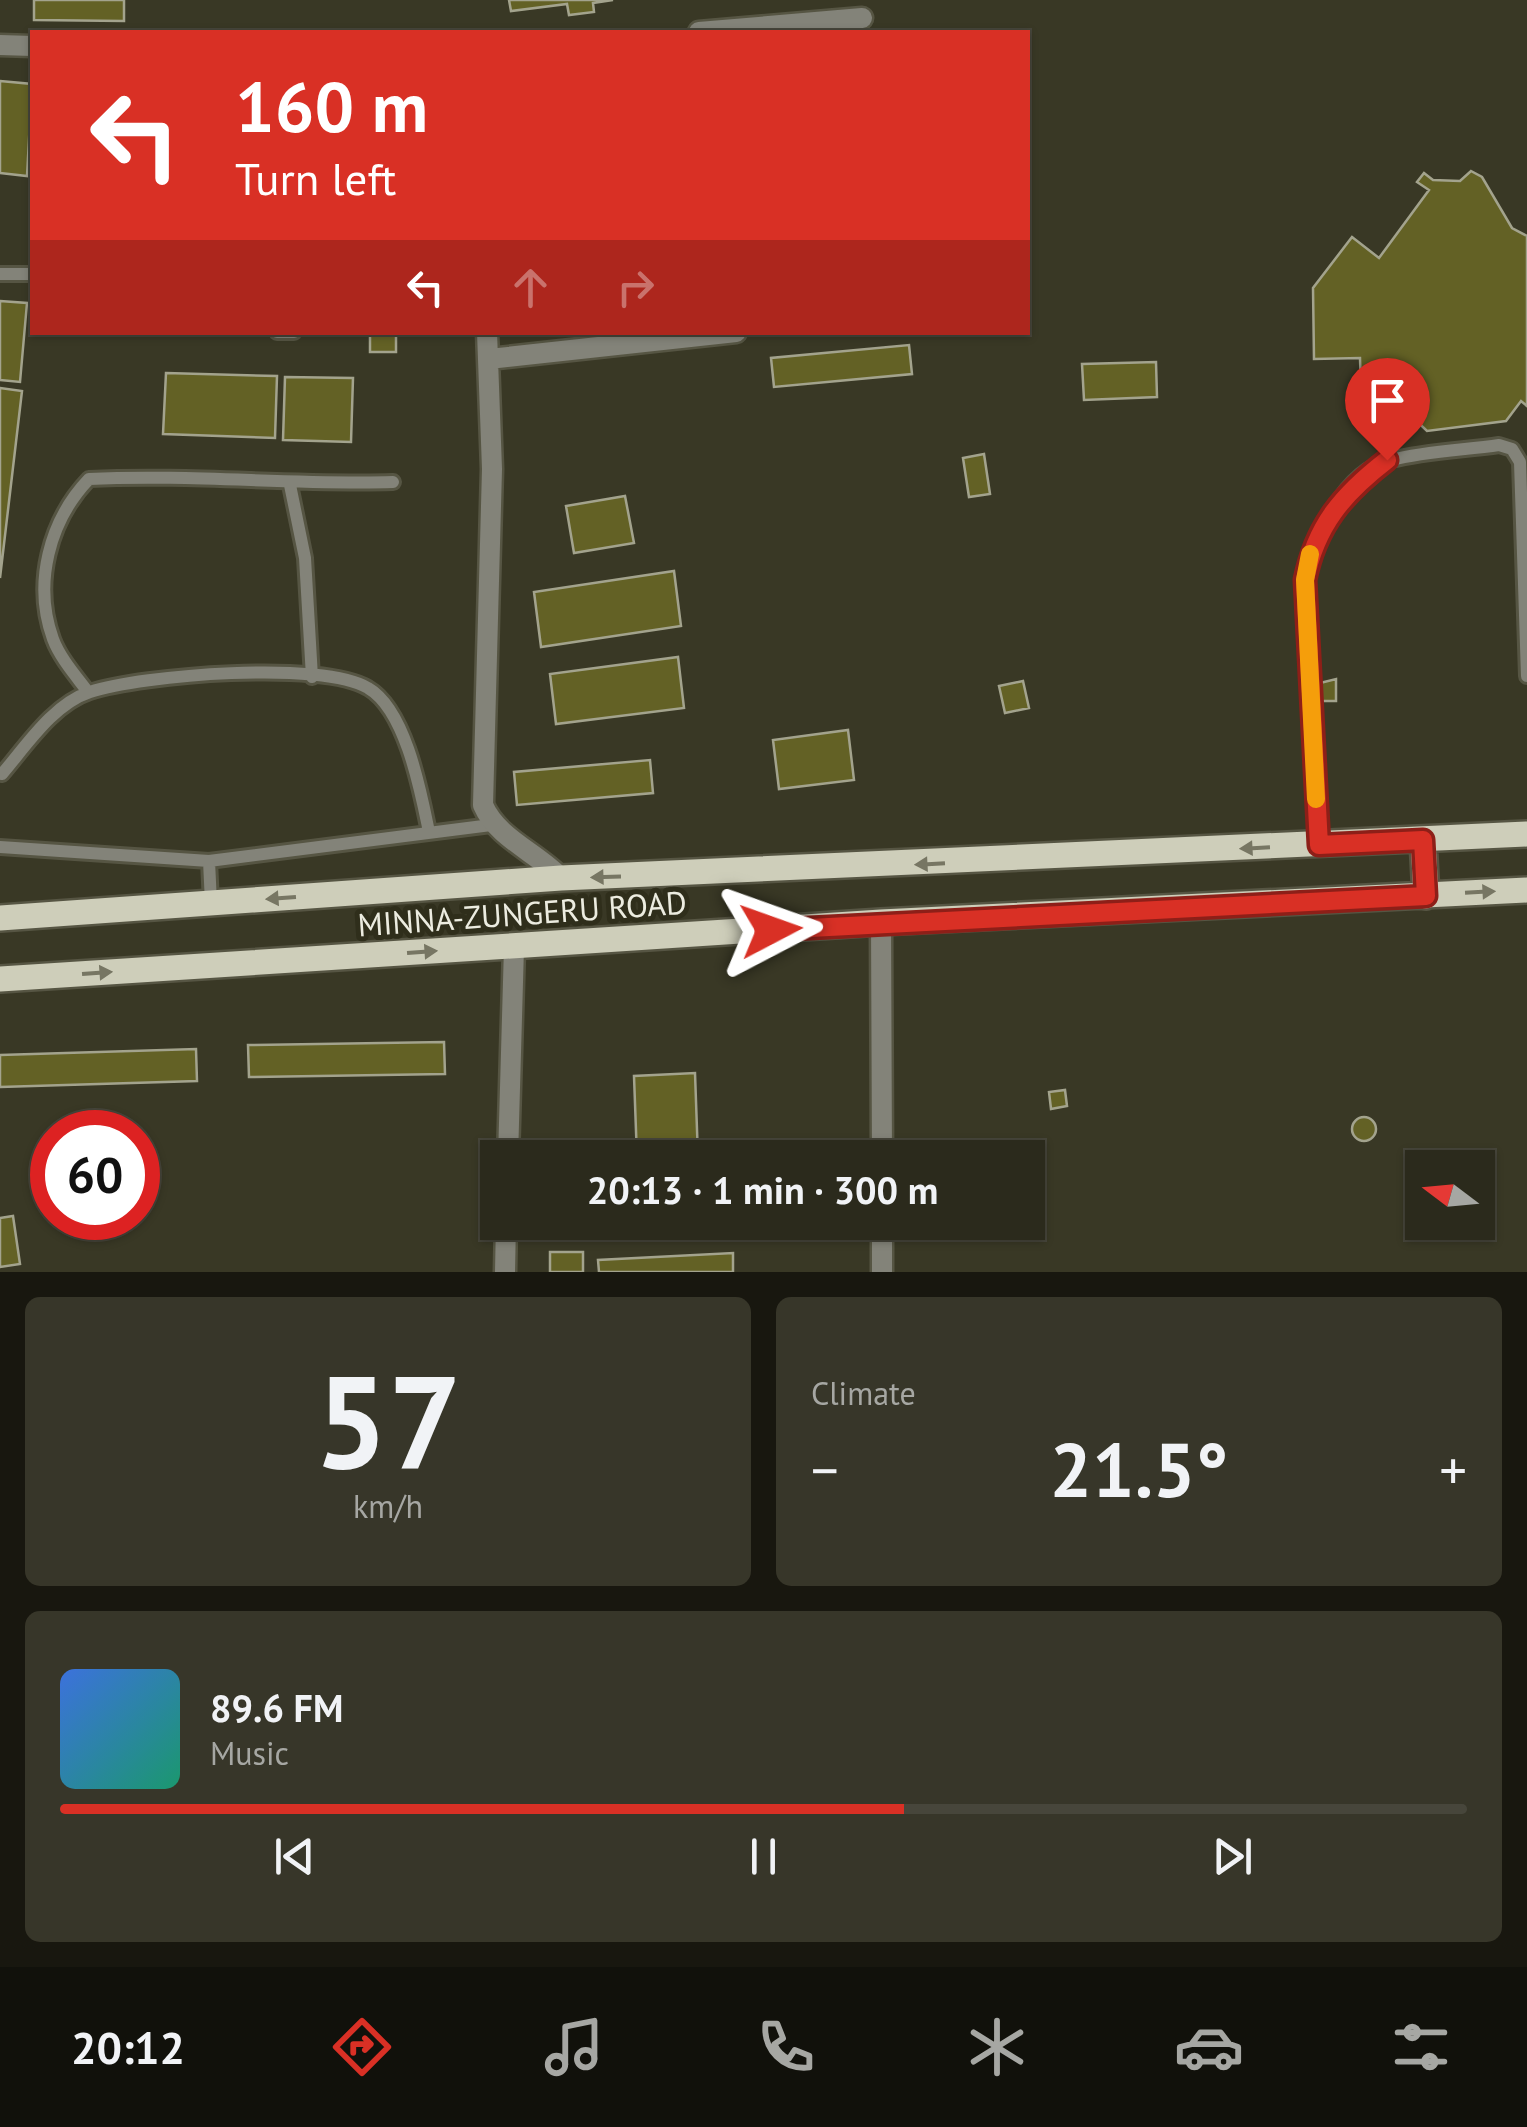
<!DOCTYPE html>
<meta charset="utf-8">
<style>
body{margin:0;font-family:"PT Sans",sans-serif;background:#373629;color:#f1f3f6;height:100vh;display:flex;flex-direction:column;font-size:38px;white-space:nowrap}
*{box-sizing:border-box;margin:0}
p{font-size:32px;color:#a6a7a3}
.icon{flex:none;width:55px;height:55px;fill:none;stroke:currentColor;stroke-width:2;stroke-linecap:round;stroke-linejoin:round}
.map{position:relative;height:1272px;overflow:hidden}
.sheet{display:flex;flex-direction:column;gap:25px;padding:25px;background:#18170f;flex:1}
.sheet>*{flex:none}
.guide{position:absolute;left:30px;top:30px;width:1000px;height:305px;border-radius:0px;box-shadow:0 2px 8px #0004,0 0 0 2px #47463b;background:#d93025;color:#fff;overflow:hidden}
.needle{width:65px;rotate:286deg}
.fabs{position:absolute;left:1405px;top:1150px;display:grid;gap:20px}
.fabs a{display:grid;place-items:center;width:90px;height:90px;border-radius:0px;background:#2b2a1c;box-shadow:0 2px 8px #0004,0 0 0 2px #47463b;font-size:50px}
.speed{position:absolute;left:30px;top:1110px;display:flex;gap:20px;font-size:50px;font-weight:700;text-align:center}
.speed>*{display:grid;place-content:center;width:130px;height:130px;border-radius:50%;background:#2b2a1c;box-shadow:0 2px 8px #0004,0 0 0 2px #47463b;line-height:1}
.speed .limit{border:15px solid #d22;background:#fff;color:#111}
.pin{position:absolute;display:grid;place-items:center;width:85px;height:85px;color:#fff;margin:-102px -42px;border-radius:50% 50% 50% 0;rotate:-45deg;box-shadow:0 0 10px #0007}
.pin .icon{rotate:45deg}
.me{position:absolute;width:110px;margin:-55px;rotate:86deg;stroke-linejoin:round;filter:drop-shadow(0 0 8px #0008)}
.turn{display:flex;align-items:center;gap:35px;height:210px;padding:0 40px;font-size:45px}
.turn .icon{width:130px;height:130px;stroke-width:2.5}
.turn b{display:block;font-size:70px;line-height:85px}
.lanes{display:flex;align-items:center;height:95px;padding:0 40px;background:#0003;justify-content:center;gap:50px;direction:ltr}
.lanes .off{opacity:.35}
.big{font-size:75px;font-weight:700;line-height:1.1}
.sheet .tile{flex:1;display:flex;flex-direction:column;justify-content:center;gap:15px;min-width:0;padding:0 35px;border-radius:15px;background:#373629}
.sheet .dial{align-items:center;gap:0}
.dial b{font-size:130px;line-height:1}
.song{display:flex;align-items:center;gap:30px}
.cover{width:120px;height:120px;border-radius:15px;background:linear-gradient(135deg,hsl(220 70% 55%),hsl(160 70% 35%))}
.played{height:10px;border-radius:5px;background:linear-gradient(90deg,#d93025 60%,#47463b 60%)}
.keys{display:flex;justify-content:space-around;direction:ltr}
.heat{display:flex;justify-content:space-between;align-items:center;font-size:55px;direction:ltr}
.sheet .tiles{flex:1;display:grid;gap:25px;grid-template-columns:1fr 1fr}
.tile:last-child{grid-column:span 2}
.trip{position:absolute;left:480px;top:1140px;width:565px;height:100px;border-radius:0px;background:#2b2a1c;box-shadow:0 2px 8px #0004,0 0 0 2px #47463b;font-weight:700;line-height:100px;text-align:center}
.menu{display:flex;height:160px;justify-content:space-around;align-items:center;background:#11110b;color:#a6a7a3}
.menu .icon{width:70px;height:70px}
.menu .on{color:#d93025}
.menu b{font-size:45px;color:#f1f3f6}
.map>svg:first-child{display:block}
.building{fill:#636125;stroke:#a3a38d;stroke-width:2.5}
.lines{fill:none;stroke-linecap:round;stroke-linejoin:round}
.lane-casing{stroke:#565543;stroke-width:18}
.street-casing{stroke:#565543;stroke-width:25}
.primary-casing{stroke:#565543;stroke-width:30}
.lane{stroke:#838379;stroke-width:12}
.street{stroke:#838379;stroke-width:20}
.primary{stroke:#ceceba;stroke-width:25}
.oneway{fill:#777663}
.route-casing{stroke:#8d1f18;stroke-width:25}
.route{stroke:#d93025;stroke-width:18}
.slow{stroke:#f59e0b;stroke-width:18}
.labels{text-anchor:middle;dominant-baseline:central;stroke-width:10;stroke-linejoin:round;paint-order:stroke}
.street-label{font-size:32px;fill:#ecece0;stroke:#2f2e1b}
</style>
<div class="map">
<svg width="1527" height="1272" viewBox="0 0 1527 1272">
<rect width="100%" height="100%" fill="#393825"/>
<!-- building -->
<path class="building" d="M 34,0 L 124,0 L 124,21 L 34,20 Z
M 509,0 L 613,0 L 593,3 L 594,12 L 569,15 L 567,4 L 511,11 Z
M 0,81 L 32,84 L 27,176 L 0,173 Z
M 1471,171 L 1482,177 L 1512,228 L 1527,236 L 1527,406 L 1521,401 L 1506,421 L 1427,431 L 1404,409 L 1388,417 L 1361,389 L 1360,358 L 1314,359 L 1313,288 L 1352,237 L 1379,258 L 1429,190 L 1417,182 L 1424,173 L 1433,180 L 1460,181 Z
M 0,301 L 27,303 L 20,382 L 0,380 Z
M 370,332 L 396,332 L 396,352 L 370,352 Z
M 909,345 L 912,374 L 774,387 L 771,358 Z
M 1156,362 L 1157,397 L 1084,400 L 1082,364 Z
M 166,373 L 277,376 L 275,438 L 163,434 Z
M 285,377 L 353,378 L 351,442 L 283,440 Z
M 0,388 L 22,391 L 0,578 Z
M 984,454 L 990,494 L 969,497 L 963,458 Z
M 625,496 L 634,543 L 574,553 L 566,506 Z
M 674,571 L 681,626 L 541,647 L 534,592 Z
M 678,657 L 684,708 L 556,724 L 550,674 Z
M 1336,679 L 1336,701 L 1319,701 L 1320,683 Z
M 1023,681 L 1029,708 L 1005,713 L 999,686 Z
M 848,730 L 854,780 L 779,789 L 773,740 Z
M 650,760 L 653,793 L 517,805 L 514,772 Z
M 444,1042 L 445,1074 L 249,1077 L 248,1045 Z
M 196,1049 L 197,1081 L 0,1087 L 0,1055 Z
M 695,1073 L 698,1158 L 637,1158 L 634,1076 Z
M 1065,1090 L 1067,1106 L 1051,1109 L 1049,1092 Z
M1352 1129a12 12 0 1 1 24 0a12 12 0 1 1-24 0Z
M 13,1216 L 20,1264 L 0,1267 L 0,1218 Z
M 550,1252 L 583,1252 L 583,1272 L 550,1272 Z
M 733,1253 L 733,1272 L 599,1272 L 598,1260 Z"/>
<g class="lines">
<!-- lane casing -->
<g class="lane-casing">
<path id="lane" d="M 0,274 L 32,274
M 277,332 L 294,332
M 290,485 L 305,558 L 312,677
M 88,692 C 76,676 60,658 53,639 C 33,584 49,521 89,479 C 191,474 291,485 393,482
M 2,774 C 26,746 53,704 90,692 C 141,675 323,660 368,688 C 406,710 421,793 429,832
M 1319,845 L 1305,580 C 1314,538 1344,471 1391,460 C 1426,451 1464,450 1499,445 L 1512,449 L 1520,462 L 1527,676
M 0,847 L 209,861 L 491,825
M 209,861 L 211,903"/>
</g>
<!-- street casing -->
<g class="street-casing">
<path id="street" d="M 699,32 L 862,18
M 0,45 L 32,46
M 487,332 L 492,469 L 483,805 C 497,838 536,852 561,878
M 489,359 L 736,332
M 881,922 L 882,1158
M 508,1158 L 514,947
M 882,1222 L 882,1272
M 505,1272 L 506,1222"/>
</g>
<!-- primary casing -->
<g class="primary-casing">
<path id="primary" d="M 1423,840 L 1426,896
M 0,918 L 561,878 L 1527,834
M 0,979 L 881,922 L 1527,890"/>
</g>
<!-- lane -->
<use href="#lane" class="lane"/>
<!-- street -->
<use href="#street" class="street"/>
<!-- primary -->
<use href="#primary" class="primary"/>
</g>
<!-- one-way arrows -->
<defs><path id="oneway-solid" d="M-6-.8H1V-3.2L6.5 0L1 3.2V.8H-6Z" transform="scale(2.5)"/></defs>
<g class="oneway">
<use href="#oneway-solid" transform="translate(1255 848) rotate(177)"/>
<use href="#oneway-solid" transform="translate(930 864) rotate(177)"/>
<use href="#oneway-solid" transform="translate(606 877) rotate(178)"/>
<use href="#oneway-solid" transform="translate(1480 892) rotate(-3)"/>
<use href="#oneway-solid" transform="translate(281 898) rotate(176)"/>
<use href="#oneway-solid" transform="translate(422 952) rotate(-4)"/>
<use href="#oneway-solid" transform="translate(97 973) rotate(-4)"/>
</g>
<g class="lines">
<!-- route casing -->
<g class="route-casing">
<path id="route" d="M 771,930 L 1426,896 L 1423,840 L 1319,845 L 1305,580 C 1316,525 1343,494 1387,460"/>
</g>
<!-- route -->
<use href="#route" class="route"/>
<!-- slow -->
<path class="slow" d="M 1310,554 L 1305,580 L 1316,799"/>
</g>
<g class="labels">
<!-- street labels -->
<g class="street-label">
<text transform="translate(522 913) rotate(-4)">MINNA-ZUNGERU ROAD</text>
</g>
</g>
</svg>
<div class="fabs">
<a><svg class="needle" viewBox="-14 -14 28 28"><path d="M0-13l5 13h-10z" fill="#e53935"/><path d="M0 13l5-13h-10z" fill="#a6a7a3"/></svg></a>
</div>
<div class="speed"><div class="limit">60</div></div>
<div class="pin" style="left:1387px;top:460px;background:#d93025"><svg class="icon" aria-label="arrive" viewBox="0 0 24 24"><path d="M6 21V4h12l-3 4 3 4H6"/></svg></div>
<svg class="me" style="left:771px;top:930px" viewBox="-20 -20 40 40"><path d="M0-17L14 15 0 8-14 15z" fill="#d93025" stroke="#fff" stroke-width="4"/></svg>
<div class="trip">20:13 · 1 min · 300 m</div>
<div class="guide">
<div class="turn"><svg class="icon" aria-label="left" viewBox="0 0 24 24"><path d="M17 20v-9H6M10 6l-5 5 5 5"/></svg><div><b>160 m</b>Turn left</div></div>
<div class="lanes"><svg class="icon" aria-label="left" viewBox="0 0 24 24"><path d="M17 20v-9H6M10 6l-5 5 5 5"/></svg><svg class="icon off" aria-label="ahead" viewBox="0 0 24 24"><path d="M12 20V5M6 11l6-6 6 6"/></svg><svg class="icon off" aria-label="right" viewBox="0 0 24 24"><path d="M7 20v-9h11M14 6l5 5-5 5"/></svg></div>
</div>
</div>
<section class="sheet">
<div class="tiles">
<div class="tile dial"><b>57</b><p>km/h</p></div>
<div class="tile"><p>Climate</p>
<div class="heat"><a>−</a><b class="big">21.5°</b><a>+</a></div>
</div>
<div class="tile">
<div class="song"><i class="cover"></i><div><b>89.6 FM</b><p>Music</p></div></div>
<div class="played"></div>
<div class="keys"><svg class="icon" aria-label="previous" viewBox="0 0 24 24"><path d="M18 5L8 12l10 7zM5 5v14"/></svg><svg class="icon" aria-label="pause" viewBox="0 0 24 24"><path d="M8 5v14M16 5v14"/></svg><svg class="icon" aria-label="next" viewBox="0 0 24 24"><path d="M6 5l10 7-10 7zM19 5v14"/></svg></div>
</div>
</div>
</section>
<nav class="menu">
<b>20:12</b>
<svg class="icon on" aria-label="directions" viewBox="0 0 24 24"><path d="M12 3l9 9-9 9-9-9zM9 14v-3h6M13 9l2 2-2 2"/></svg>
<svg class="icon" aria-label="music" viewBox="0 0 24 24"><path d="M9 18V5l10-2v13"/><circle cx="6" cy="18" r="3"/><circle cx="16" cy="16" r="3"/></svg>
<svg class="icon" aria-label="phone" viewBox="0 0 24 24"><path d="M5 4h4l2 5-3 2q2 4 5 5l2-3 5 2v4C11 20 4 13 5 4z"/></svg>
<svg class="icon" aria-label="climate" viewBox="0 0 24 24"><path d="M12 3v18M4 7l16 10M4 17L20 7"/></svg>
<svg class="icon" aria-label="car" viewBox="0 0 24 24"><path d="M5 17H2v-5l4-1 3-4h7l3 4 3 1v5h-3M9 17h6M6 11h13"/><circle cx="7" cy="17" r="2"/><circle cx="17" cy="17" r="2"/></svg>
<svg class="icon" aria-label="filters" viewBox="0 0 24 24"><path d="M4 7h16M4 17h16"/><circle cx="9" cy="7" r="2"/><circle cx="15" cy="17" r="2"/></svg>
</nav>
